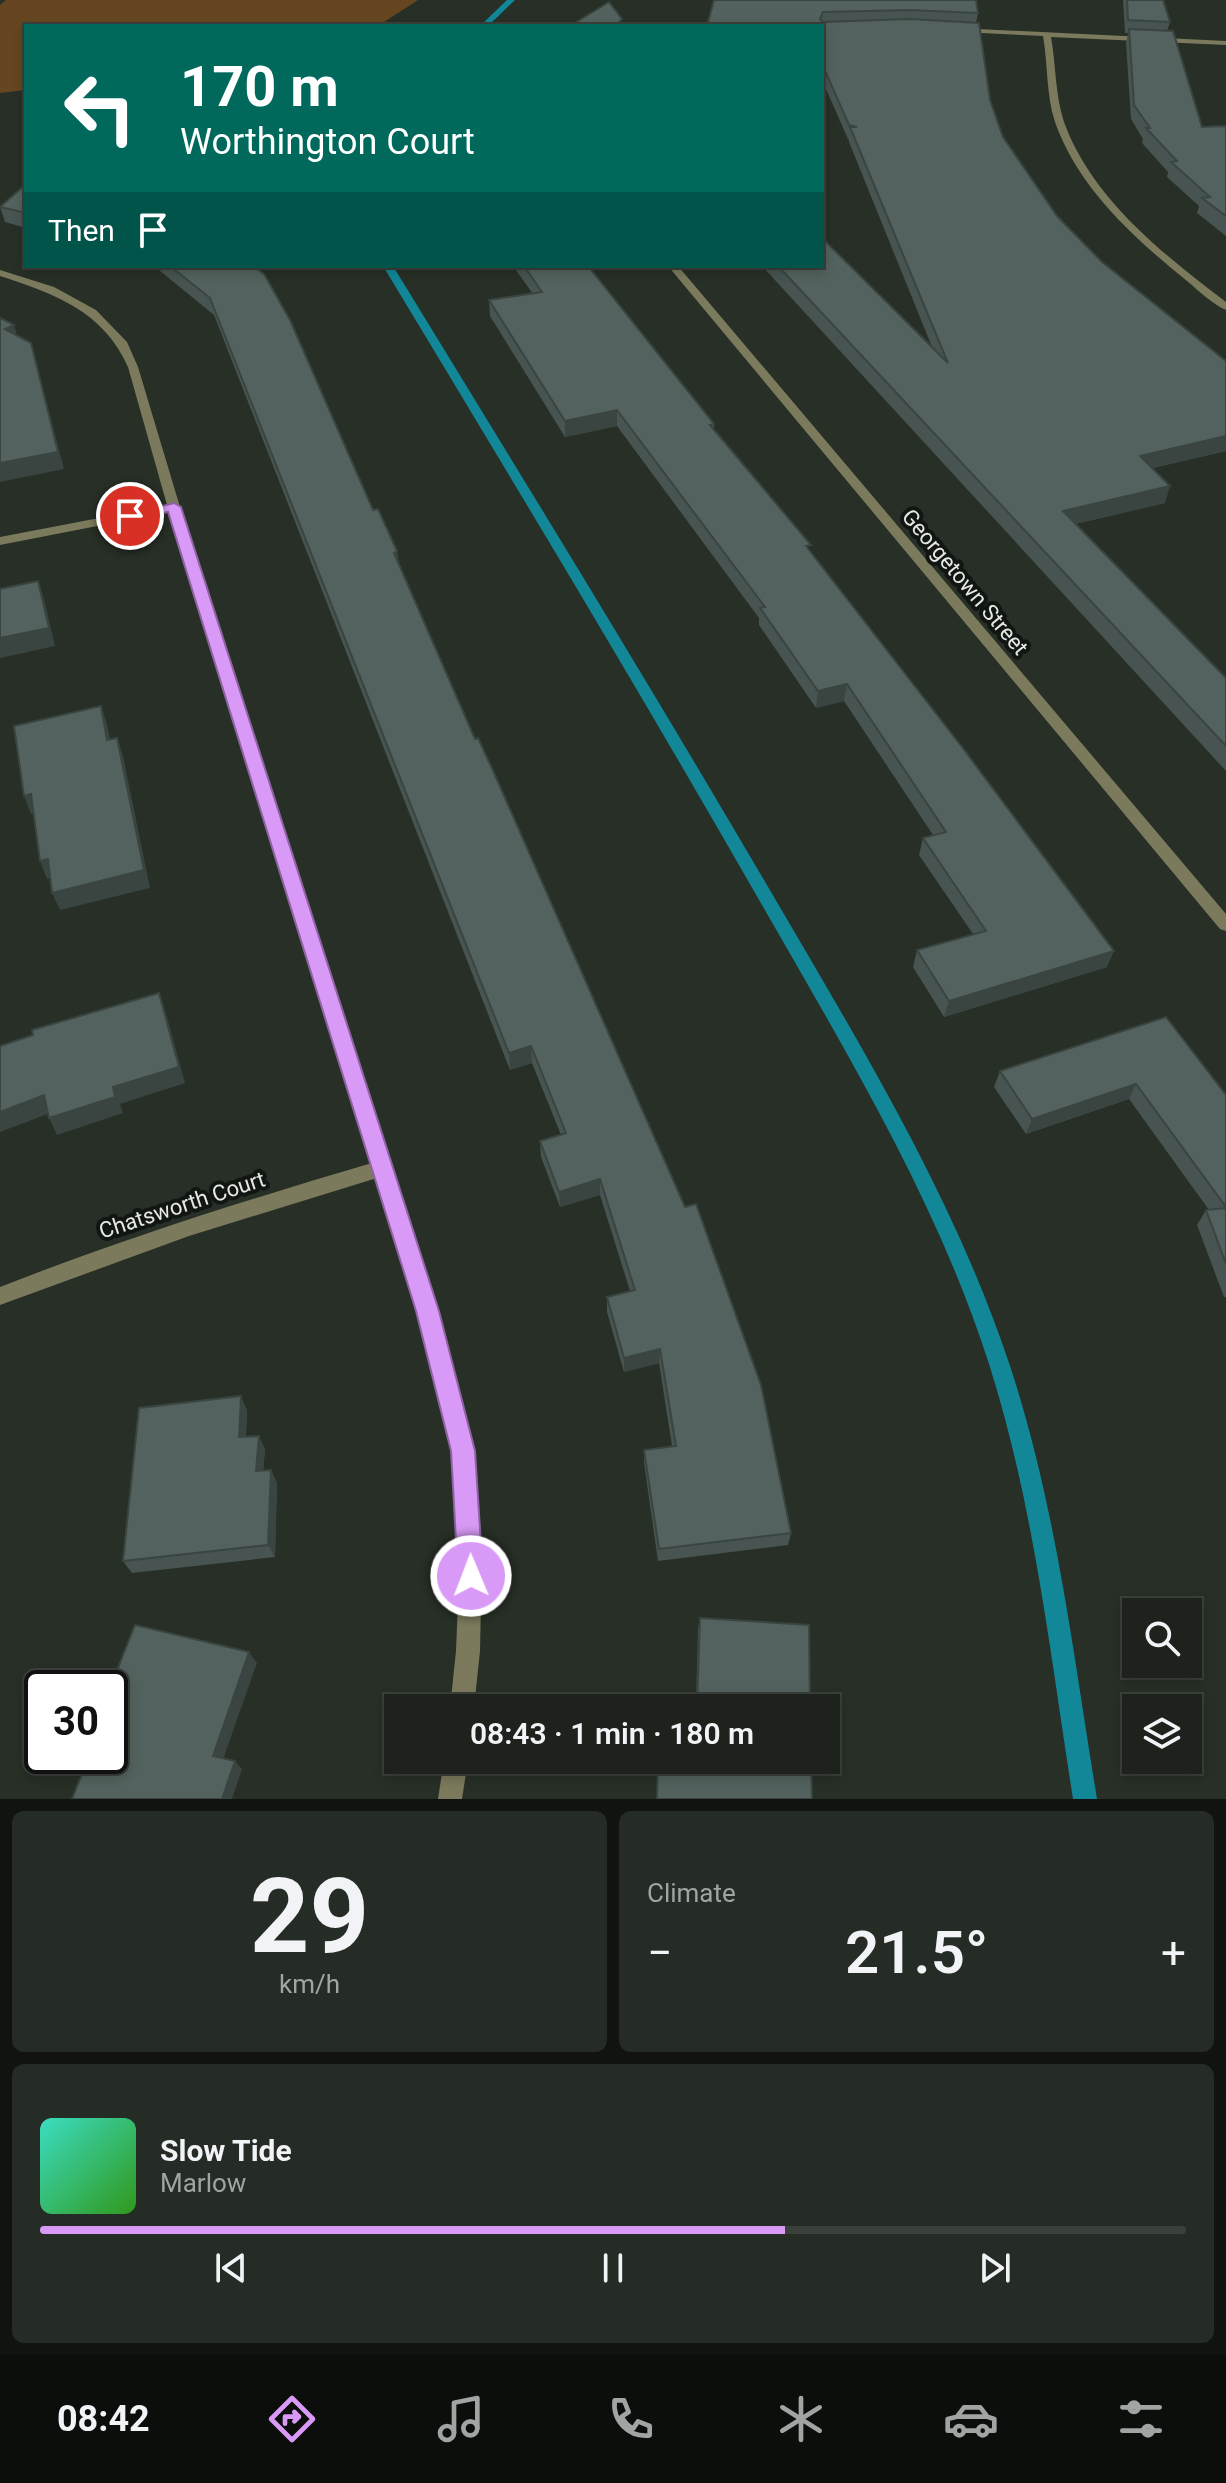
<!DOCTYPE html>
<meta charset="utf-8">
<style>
body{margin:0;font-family:Roboto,sans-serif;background:#252b25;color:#f1f3f6;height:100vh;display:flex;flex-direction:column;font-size:30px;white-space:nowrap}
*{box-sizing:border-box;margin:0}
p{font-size:26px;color:#a0a4a3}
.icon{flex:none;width:44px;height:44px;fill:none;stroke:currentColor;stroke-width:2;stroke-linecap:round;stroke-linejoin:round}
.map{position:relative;height:1799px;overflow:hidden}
.panel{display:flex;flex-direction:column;gap:12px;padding:12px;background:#10130f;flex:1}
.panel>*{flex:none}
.top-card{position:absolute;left:24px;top:24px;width:800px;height:244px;border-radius:0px;box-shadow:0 4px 12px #0003,0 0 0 2px #3b403b;background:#00695c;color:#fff;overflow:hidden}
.tools{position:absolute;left:1122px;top:1598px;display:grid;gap:16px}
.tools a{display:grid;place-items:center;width:80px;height:80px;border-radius:0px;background:#1d231c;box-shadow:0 4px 12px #0003,0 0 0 2px #3b403b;font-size:40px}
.speed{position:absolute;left:24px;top:1670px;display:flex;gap:16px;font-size:40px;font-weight:700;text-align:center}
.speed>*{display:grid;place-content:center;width:104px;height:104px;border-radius:50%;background:#1d231c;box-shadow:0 4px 12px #0003,0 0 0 2px #3b403b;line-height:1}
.speed .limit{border:4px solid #111;border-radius:12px;background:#fff;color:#111}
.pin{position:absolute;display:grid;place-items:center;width:68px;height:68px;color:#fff;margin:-34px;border:4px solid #fff;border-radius:50%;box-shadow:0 2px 8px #0007}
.me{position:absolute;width:88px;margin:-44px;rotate:359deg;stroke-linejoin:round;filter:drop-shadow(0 0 6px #0008)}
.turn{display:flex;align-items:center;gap:28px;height:168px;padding:0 24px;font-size:36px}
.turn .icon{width:104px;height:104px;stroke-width:2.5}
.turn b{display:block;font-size:56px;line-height:68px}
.then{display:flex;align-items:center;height:76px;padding:0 24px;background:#0003;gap:16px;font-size:30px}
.big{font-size:60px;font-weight:600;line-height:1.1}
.panel .widget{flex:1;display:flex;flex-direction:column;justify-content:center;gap:12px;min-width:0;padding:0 28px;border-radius:12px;background:#252b25}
.panel .dial{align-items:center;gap:0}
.dial b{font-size:104px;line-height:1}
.song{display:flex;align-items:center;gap:24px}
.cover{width:96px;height:96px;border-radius:12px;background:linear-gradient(135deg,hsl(170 70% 55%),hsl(110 70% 35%))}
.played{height:8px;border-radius:4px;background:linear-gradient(90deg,#d99af7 65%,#3b403b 65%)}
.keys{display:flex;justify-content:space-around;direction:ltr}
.heat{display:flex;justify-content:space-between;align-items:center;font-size:44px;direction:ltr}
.panel .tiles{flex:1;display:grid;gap:12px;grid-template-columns:1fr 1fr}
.widget:last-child{grid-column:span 2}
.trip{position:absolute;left:384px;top:1694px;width:456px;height:80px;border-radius:0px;background:#1d231c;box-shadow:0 4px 12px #0003,0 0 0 2px #3b403b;font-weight:600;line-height:80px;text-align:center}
.menu{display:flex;height:128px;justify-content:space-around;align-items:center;background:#0c0e0b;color:#a0a4a3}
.menu .icon{width:56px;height:56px}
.menu .on{color:#d99af7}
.menu b{font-size:36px;color:#f1f3f6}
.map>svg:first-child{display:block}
.green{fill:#654620}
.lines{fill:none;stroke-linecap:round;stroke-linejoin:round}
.stream{fill:#118797;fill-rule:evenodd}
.street{fill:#7b7a5c;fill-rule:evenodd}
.wall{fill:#475451}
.shaded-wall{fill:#3a4542}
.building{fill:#53625e;stroke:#3a4542;stroke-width:2}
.route{fill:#d99af7;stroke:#8d64a1;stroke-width:2}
.labels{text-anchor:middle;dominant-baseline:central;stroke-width:8;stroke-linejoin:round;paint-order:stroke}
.street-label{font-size:22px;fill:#e5eae4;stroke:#121612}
</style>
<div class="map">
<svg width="1226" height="1799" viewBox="0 0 1226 1799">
<rect width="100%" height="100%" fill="#272f26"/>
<!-- green -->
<path class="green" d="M 6,0 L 418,0 L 378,26 L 26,26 L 26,90 L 0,93 L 0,5 Z"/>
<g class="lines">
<!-- stream -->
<path class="stream" d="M 507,0 L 515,0 L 488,26 L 480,26 Z
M 383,266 L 393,266 C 521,475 650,685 774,897 C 861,1046 954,1198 1009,1363 C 1056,1504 1073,1653 1097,1799 L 1073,1799 C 1050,1653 1034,1505 989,1364 C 937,1201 846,1052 762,905 C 639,690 511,478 383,266 Z"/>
<!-- street -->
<path class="street" d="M 957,28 L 1226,41 L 1226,45 L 1051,37 C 1056,65 1055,95 1064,122 C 1092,199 1163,254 1226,302 L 1226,310 C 1212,304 1199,291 1187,281 C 1134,238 1078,188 1055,122 C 1046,95 1048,64 1043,36 L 960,32 Z
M 668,266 L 678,266 L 1226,914 L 1226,931 L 1220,929 Z
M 0,270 L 54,287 L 96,310 L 127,342 L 138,367 L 180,507 L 438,1311 L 474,1451 L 482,1552 L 480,1651 L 474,1708 L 450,1708 L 456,1651 L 460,1552 L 452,1451 L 418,1311 L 377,1178 L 189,1236 L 0,1305 L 0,1287 C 122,1239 246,1200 372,1163 L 169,512 L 0,545 L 0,537 L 167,505 L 128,367 C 103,311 55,294 0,276 Z
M 444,1760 L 468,1760 L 462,1799 L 438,1799 Z"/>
</g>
<!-- wall -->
<path class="wall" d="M 714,0 L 978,13 L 976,23 L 990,100 L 1003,137 L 1057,216 L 1102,262 L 1226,361 L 1226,451 L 1153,468 L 1165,503 L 1075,524 L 1226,678 L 1226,771 L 762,266 L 822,266 L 932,347 L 849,142 L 849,140 L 848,139 L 822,80 L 822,26 Z
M 1123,0 L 1163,0 L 1170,22 L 1167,31 L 1202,127 L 1226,126 L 1226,236 L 1197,213 L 1199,206 L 1167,177 L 1168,172 L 1142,143 L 1143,139 L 1131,119 L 1126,43 L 1128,33 L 1125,33 Z
M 26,184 L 26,228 L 5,222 L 0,207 Z
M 154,266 L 253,266 L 373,510 L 399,566 L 791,1533 L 788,1545 L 658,1561 L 644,1463 L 644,1450 L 672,1446 L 659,1363 L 624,1372 L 607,1312 L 607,1297 L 630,1291 L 600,1195 L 560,1207 L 541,1157 L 540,1141 L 561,1135 L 532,1063 L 510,1070 L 214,315 Z
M 513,266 L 591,266 L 591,270 L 714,424 L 714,429 L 810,551 L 1107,967 L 944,1017 L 913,967 L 917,950 L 973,934 L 919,855 L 923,838 L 933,835 L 844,701 L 816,708 L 759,625 L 759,618 L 617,426 L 565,437 L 490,316 L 489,300 L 533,294 Z
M 1166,1017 L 1226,1095 L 1226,1297 L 1224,1297 L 1197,1225 L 1206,1210 L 1209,1210 L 1129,1099 L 1026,1134 L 994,1087 L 1000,1071 Z
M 247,1410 L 246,1436 L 265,1449 L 263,1471 L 271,1470 L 277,1483 L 275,1557 L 132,1573 L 123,1561 Z
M 700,1618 L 810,1708 L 696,1702 L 698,1629 Z"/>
<!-- shaded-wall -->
<path class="shaded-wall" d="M 14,325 L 19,342 L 5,329 Z
M 31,343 L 64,469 L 0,482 L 0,463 Z
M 617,410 L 617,426 L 565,437 L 565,421 Z
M 1226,436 L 1226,451 L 1135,472 L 1140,456 Z
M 1170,486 L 1165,503 L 1058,528 L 1063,511 Z
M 397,551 L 400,568 L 394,553 Z
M 38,581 L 44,599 L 55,646 L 0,658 L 0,638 Z
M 847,684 L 844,701 L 816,708 L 818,691 Z
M 101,706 L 107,724 L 114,758 L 107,740 Z
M 117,738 L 123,756 L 150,888 L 60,910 L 52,893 Z
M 31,794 L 38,812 L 31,814 L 24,796 Z
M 48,859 L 55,877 L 47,879 L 40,861 Z
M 1114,951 L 1107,967 L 944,1017 L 949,1001 Z
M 159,993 L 165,1010 L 185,1083 L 120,1104 L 123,1113 L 57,1135 L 49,1118 L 113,1087 Z
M 531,1046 L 532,1063 L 510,1070 L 509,1053 Z
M 1136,1084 L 1129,1099 L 1026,1134 L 1032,1119 Z
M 44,1095 L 53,1112 L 0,1132 L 0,1112 Z
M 600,1179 L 600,1195 L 560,1207 L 559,1192 Z
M 660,1349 L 659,1363 L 624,1372 L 624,1358 Z
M 241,1396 L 247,1410 L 245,1450 L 239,1437 Z
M 259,1436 L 265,1449 L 262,1484 L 256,1471 Z
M 271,1470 L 277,1483 L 275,1557 L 268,1545 Z
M 249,1652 L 257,1663 L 221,1765 L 213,1756 Z
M 235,1761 L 242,1769 L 232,1799 L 222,1799 Z"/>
<!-- building -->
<path class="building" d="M 714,0 L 976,0 L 978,13 L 910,10 L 823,12 L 820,19 L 823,22 L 910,19 L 979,23 L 990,100 L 1003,137 L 1057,216 L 1102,262 L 1226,361 L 1226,436 L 1140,456 L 1170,486 L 1063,511 L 1226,678 L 1226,746 L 778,266 L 822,266 L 822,238 L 948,363 L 850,127 L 857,127 L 849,125 L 823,66 L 822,66 L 822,26 L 707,26 Z
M 1127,0 L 1163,0 L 1170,22 L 1128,20 Z
M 609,2 L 622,19 L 615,26 L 570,26 Z
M 1129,29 L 1173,31 L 1202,127 L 1226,126 L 1226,216 L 1202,198 L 1210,197 L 1171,162 L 1177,161 L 1146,128 L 1150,128 L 1134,105 Z
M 26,184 L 26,213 L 0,207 Z
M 170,266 L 253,266 L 264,274 L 290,320 L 373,510 L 378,509 L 397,551 L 394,553 L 475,739 L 478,738 L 494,773 L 685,1207 L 696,1204 L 761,1385 L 791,1533 L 659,1549 L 644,1450 L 676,1446 L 660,1349 L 624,1358 L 607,1297 L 635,1290 L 600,1179 L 559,1192 L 540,1141 L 566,1133 L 531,1046 L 509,1053 L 210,298 Z
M 524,266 L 588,266 L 714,424 L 710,425 L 811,545 L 806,546 L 962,747 L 1114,951 L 949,1001 L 917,950 L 986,931 L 923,838 L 946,832 L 847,684 L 818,691 L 760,608 L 765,607 L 617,410 L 565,421 L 489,300 L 542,292 Z
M 0,318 L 14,325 L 5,329 L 31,343 L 58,452 L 0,463 Z
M 38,581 L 49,628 L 0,638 L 0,589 Z
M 101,706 L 107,740 L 117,738 L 144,870 L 52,893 L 48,859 L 40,861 L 31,794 L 24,796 L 14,726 Z
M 159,993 L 179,1067 L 113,1087 L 115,1097 L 49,1118 L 44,1095 L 0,1112 L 0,1046 L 33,1035 L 32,1030 Z
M 1166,1017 L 1226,1095 L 1226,1207 L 1136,1084 L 1032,1119 L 1000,1071 Z
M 1226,1208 L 1226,1264 L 1206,1210 Z
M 241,1396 L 239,1437 L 259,1436 L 256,1471 L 271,1470 L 268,1545 L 123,1561 L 139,1408 Z
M 700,1618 L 809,1625 L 810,1708 L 660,1708 L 660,1699 L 697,1702 Z
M 135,1625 L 249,1652 L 213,1756 L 235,1761 L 222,1799 L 72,1799 L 89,1756 L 110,1756 L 110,1688 Z
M 658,1760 L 811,1760 L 812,1799 L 657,1799 Z"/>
<!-- route -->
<path class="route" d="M 174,503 L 181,507 L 439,1311 L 475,1451 L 483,1576 L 480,1585 L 471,1589 L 462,1585 L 458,1576 L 451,1451 L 416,1311 L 168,512 L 130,520 L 123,516 Z"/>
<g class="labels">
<!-- street labels -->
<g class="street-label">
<text transform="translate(965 582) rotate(50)">Georgetown Street</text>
<text transform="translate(182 1205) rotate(-18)">Chatsworth Court</text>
</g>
</g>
</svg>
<div class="tools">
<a><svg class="icon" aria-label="search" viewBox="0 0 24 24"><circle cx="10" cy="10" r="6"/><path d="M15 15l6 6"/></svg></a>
<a><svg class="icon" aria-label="layers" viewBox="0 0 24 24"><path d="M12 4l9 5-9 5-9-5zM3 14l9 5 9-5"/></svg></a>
</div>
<div class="speed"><div class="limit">30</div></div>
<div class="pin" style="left:130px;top:516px;background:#d93025"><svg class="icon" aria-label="arrive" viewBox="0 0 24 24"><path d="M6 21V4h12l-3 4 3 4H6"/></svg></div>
<svg class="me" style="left:471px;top:1576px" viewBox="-20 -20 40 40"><circle r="17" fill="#d99af7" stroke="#fff" stroke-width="3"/><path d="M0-11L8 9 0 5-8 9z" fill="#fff"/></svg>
<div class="trip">08:43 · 1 min · 180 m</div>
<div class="top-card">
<div class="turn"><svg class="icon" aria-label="left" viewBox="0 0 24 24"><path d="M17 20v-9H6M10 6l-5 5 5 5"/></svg><div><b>170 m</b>Worthington Court</div></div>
<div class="then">Then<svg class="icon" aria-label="arrive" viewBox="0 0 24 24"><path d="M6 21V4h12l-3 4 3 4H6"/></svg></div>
</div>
</div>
<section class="panel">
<div class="tiles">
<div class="widget dial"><b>29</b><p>km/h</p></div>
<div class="widget"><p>Climate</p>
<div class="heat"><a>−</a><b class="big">21.5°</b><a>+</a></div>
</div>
<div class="widget">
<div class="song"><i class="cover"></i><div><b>Slow Tide</b><p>Marlow</p></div></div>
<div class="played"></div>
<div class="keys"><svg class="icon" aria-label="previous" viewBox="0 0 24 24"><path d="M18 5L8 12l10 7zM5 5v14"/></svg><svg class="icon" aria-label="pause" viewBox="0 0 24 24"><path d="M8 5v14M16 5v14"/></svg><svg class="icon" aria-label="next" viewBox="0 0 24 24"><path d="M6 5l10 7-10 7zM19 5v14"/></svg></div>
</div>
</div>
</section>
<nav class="menu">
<b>08:42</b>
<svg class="icon on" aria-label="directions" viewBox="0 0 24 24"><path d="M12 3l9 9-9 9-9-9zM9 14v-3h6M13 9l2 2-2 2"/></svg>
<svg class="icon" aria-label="music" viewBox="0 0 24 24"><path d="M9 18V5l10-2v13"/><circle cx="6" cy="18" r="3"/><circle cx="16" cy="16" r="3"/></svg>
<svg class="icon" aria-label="phone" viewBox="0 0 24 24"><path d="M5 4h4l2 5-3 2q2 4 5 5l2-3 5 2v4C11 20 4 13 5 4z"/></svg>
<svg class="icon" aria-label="climate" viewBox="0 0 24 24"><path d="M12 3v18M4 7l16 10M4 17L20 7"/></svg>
<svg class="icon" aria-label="car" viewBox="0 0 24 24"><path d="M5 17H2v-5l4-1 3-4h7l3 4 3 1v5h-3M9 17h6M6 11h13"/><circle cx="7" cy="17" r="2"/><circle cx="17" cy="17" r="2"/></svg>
<svg class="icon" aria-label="filters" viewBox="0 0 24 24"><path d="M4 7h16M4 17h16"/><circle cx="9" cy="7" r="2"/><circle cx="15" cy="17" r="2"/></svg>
</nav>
